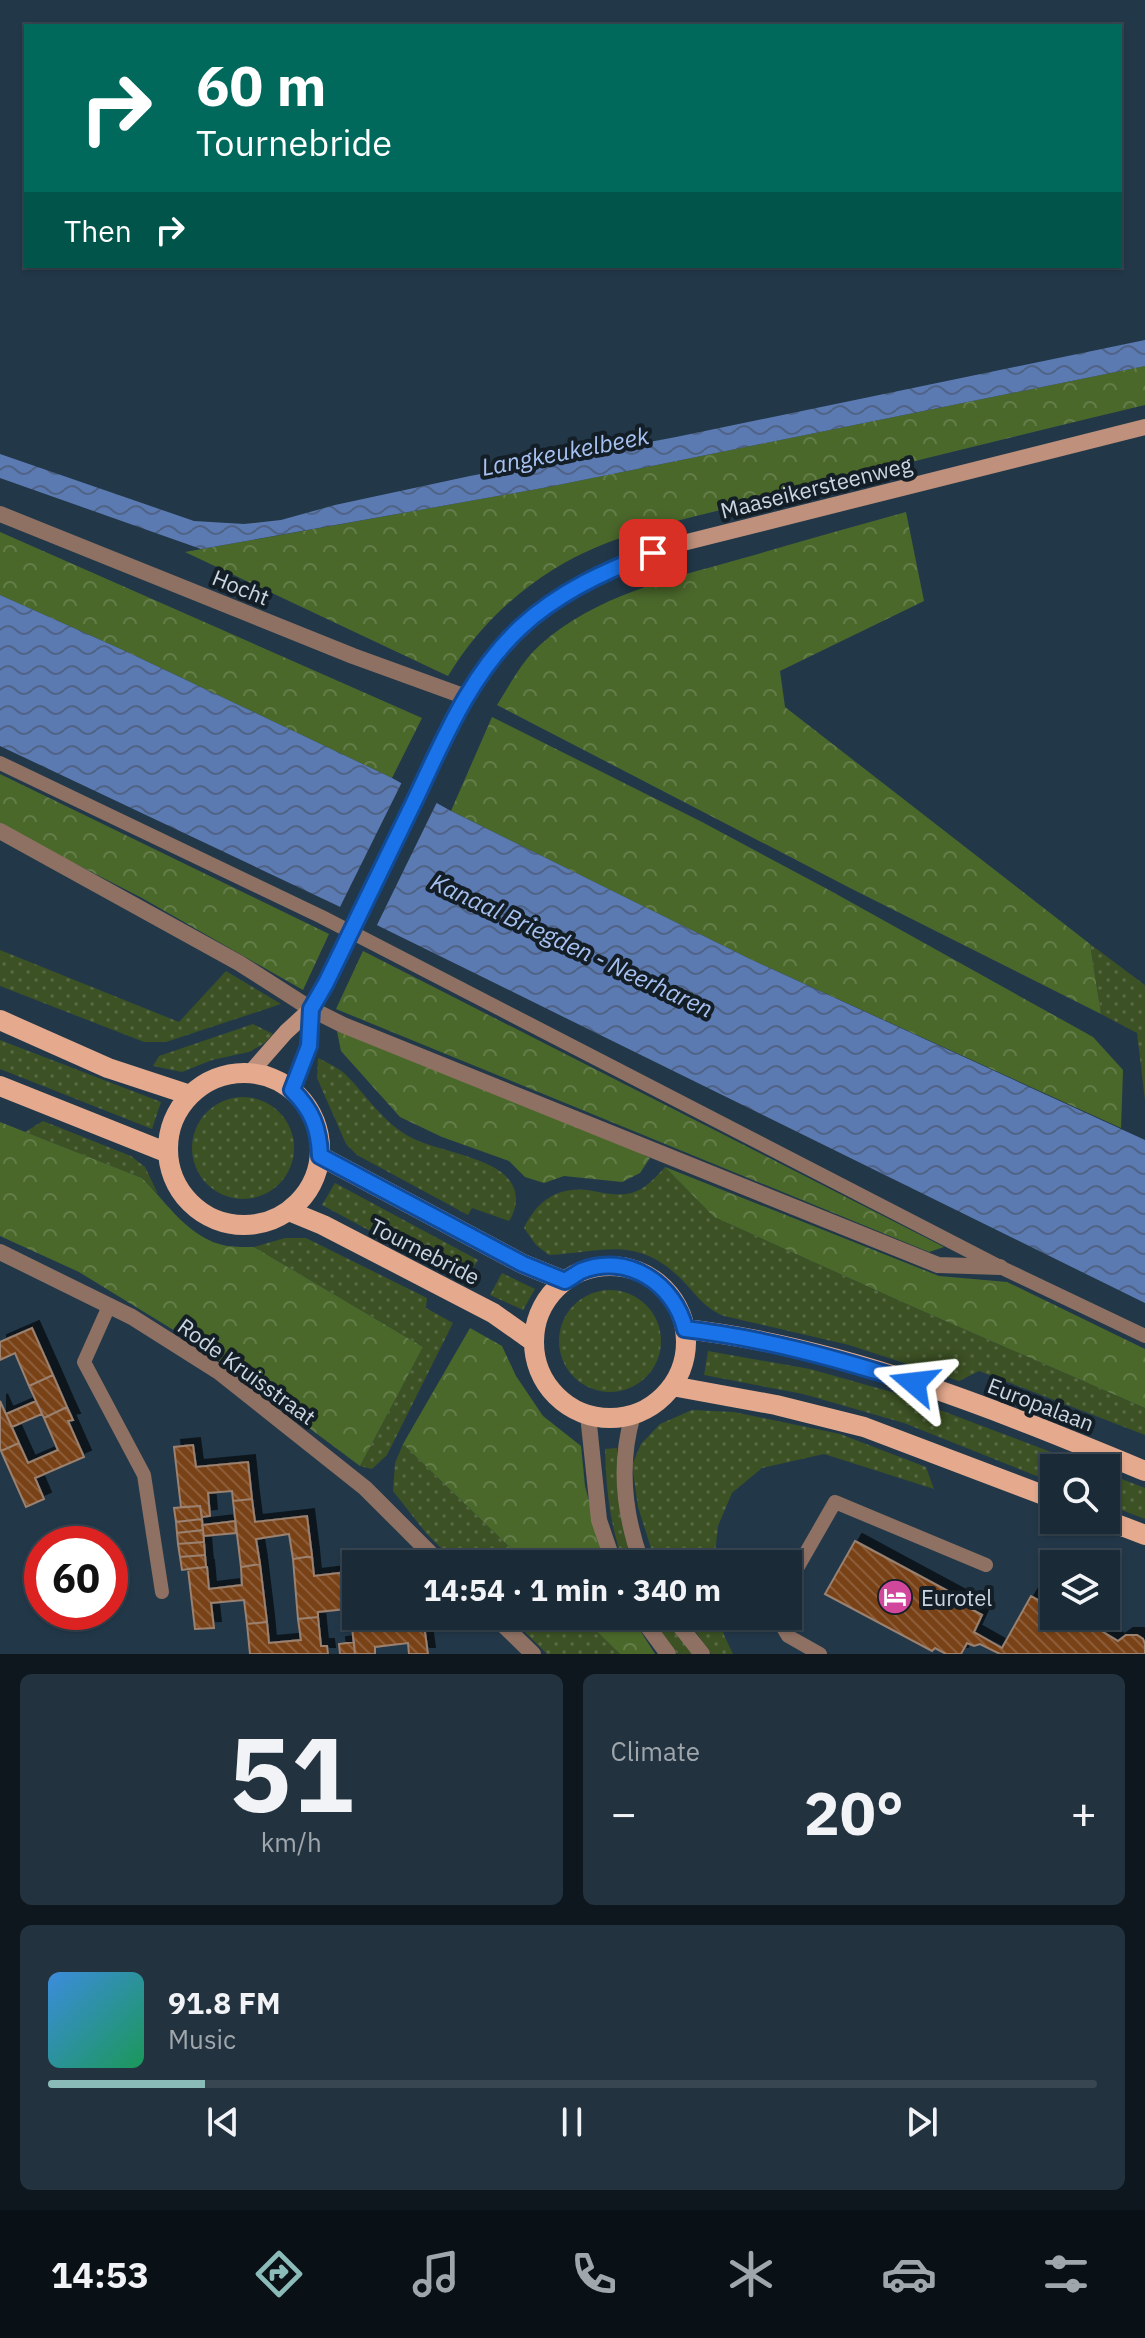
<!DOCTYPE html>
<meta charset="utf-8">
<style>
body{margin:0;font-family:"IBM Plex Sans",sans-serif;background:#23323f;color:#f1f3f6;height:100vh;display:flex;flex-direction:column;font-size:30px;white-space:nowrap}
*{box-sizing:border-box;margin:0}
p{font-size:26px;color:#9fa7ad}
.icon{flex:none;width:44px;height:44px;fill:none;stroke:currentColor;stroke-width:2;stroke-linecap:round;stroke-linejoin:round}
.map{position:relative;height:1654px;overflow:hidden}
.details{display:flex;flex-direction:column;gap:20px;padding:20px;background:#0e171e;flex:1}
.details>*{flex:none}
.top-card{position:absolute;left:24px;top:24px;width:1098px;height:244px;border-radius:0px;box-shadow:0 2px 6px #0004,0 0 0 2px #384652;background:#00695c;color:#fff;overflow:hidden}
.tools{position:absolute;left:1040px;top:1454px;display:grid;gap:16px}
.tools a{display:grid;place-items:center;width:80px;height:80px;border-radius:0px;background:#1a2a37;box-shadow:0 2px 6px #0004,0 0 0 2px #384652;font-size:40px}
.speed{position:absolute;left:24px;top:1526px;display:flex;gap:16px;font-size:40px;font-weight:700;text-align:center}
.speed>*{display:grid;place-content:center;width:104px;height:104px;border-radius:50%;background:#1a2a37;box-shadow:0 2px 6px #0004,0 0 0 2px #384652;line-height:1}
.speed .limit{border:12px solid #d22;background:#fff;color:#111}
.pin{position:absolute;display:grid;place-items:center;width:68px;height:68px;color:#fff;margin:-34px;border-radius:16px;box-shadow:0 4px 12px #0006}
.me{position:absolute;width:88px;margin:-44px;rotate:287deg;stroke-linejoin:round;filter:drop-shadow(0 0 6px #0008)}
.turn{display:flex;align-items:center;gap:28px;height:168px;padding:0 40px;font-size:36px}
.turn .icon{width:104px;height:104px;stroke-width:2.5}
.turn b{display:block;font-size:56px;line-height:68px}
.then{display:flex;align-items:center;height:76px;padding:0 40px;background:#0003;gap:16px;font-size:30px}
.big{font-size:60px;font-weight:800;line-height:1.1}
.details .card{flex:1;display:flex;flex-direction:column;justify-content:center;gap:12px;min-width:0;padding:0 28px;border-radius:12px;background:#23323f}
.details .dial{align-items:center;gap:0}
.dial b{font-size:104px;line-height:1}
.song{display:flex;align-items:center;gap:24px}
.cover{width:96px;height:96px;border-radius:12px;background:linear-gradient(135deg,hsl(210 70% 55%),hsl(150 70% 35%))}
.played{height:8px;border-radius:4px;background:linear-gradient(90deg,#8bbbb9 15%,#384652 15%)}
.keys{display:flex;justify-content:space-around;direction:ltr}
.heat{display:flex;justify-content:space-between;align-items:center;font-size:44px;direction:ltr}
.details .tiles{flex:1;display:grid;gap:20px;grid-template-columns:1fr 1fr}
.card:last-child{grid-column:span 2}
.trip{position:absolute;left:342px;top:1550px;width:460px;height:80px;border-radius:0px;background:#1a2a37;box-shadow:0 2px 6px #0004,0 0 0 2px #384652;font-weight:800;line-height:80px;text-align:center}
.tabs{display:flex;height:128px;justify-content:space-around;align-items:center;background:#0a1116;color:#9fa7ad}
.tabs .icon{width:56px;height:56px}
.tabs .on{color:#8bbbb9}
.tabs b{font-size:36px;color:#f1f3f6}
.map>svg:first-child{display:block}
.grass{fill:url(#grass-dots)}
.forest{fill:url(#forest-crowns)}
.water{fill:url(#water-waves)}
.pier{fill:#223849}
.building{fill:url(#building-back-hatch);stroke:#9b8170;stroke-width:2;filter:url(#shadow)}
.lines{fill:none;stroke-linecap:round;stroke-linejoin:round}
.service{stroke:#8e7163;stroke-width:14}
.minor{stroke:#8e7163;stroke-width:16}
.tertiary{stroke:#8e7163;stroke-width:16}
.secondary{stroke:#bf917c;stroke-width:16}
.primary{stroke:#e5aa8e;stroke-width:20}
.route-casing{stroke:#114b97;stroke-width:20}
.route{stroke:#1a73e8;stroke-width:14}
.labels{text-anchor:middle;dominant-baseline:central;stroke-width:8;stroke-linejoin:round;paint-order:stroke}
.street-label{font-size:22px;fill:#cad7e2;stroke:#141e26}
.poi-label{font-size:22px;fill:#cad7e2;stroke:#141e26;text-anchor:start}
.water-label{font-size:24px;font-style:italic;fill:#a7c2f2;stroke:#141e26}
</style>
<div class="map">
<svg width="1145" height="1654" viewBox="0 0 1145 1654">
<defs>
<pattern id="grass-dots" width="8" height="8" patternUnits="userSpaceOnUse" patternTransform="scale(2)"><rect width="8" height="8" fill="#3c5124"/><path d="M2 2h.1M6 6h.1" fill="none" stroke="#576944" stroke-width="1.8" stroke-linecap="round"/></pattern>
<pattern id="forest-crowns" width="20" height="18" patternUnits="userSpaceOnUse" patternTransform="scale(2)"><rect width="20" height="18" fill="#4b682b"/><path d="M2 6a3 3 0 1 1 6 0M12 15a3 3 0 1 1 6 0" fill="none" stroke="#647d49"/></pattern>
<pattern id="water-waves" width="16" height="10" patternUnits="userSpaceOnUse" patternTransform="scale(2)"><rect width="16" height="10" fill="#5b7ab2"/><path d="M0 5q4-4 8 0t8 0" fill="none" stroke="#4f6386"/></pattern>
<pattern id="building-back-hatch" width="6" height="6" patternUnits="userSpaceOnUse" patternTransform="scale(2)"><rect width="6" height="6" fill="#794217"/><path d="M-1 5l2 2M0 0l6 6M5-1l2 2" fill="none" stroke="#8b5d38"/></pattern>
<filter id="shadow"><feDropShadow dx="7" dy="-7" stdDeviation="0" flood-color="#0009"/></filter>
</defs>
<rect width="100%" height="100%" fill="#223849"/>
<!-- grass -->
<path class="grass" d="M 1090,944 L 1145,985 L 1145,1100 L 1137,1033 L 1101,1014 Z
M 0,950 L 179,1022 L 226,971 L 281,1004 L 166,1042 L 144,1042 L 0,986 Z
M 253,1024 L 273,1034 L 265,1043 L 249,1052 L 212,1060 L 182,1072 L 153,1066 L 159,1056 Z
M 0,1040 L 161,1102 L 152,1129 L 0,1069 Z
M 318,1058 C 326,1062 337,1067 344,1073 C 367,1095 380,1120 410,1137 C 436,1151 494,1157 510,1181 C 519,1193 517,1209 509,1221 L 472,1208 L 468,1215 L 357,1155 L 346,1144 L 317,1078 Z
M192 1148a51 51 0 1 1 102 0a51 51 0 1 1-102 0Z
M 43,1121 L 131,1156 L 145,1167 L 158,1194 L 142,1178 L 25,1132 Z
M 665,1167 L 714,1217 L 911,1306 L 1145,1408 L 1145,1435 L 979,1371 L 959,1381 L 849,1345 L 724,1316 C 703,1308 694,1291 678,1276 C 634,1235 600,1253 549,1255 L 536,1245 L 524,1228 C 536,1202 557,1186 588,1190 C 605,1193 620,1198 637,1191 C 648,1186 657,1176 665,1167 Z
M 335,1183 L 478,1260 L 465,1282 L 322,1205 Z
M 285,1238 L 306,1238 L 427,1298 L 426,1308 L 453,1323 L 387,1455 L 372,1469 L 360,1466 L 423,1347 L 254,1247 Z
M 502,1273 L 535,1289 L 523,1310 L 490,1295 Z
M559 1341a51 51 0 1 1 102 0a51 51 0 1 1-102 0Z
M 708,1351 L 810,1369 L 895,1393 L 1093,1468 L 1054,1468 L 1054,1483 L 904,1423 L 803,1394 L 704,1375 Z
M 692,1410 L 734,1412 L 840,1434 L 926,1467 L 934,1489 L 824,1454 L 762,1468 L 732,1493 L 718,1526 L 714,1564 L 656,1564 L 638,1507 L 632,1465 L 641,1444 L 660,1424 Z
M 403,1444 L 527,1564 L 457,1564 L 426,1533 L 393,1491 L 395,1463 Z
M 617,1448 L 618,1495 L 638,1564 L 624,1564 C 610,1526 606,1489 605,1449 Z
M 1106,1473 L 1145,1488 L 1145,1519 L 1106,1504 Z
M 509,1616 L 581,1616 L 620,1654 L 547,1654 Z
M 650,1616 L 665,1616 L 695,1654 L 677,1654 Z
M 685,1616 L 720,1616 L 724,1635 L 733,1654 L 711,1654 Z"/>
<!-- forest -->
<path class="forest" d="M 1145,366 L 1145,405 C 1017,436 888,467 761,500 C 692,518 615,531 554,569 C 509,597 475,632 448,676 L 185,552 L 548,487 Z
M 906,512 L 924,601 L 780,671 L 785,707 L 1090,944 L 1101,1014 L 852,889 L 497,705 C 510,685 521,662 540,645 C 596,595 670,579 740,559 C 796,543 851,527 906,512 Z
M 0,532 L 422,718 L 392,778 L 125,651 L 0,595 Z
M 492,717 L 702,822 L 829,890 L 1093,1037 L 1123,1070 L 1121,1128 L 750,959 L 451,811 Z
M 0,774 L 329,934 L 303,990 L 142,898 L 0,825 Z
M 363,951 L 944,1247 L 929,1252 L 336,1009 Z
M 337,1031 L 622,1144 L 650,1158 L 640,1173 L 622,1182 L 564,1176 L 544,1183 L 525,1177 L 509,1161 L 442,1137 L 400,1117 L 341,1051 Z
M 0,1122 L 142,1178 C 168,1204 189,1239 227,1246 C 236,1247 245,1247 254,1247 L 423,1347 L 360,1466 L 198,1345 L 79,1272 L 0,1236 Z
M 665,1167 L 939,1276 L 1007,1282 L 1145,1349 L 1145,1408 L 911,1306 L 714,1217 Z
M 470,1328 L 502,1346 L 516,1376 L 543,1416 L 581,1446 L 585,1486 L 606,1564 L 527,1564 L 403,1444 Z
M 581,1616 L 631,1616 L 655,1654 L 620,1654 Z"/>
<!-- water -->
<path class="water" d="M 1145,340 L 1145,366 L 548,487 L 201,549 L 0,478 L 0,454 L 194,521 L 244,524 L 281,520 L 335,505 L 470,476 L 676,437 Z
M 0,595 L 125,651 L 392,778 L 451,811 L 750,959 L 1145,1140 L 1145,1303 L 334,904 L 0,746 Z"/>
<!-- pier -->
<path class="pier" d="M 403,780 L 438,800 L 375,929 L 338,911 Z"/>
<!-- building -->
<path class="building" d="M 32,1328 L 53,1375 L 29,1386 L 15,1353 L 0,1360 L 0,1342 Z
M 53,1375 L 67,1407 L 44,1418 L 29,1386 Z
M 0,1401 L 19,1443 L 1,1451 L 0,1448 Z
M 36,1401 L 42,1414 L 12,1427 L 6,1414 Z
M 67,1407 L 73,1420 L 68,1421 L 84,1457 L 35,1478 L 44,1499 L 26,1507 L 1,1451 L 19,1443 L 28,1463 L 58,1450 L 44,1418 Z
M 193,1445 L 196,1467 L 248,1462 L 252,1499 L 233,1501 L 232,1491 L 208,1493 L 210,1516 L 202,1517 L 200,1506 L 181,1507 L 174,1447 Z
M 252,1499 L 255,1522 L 307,1516 L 312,1556 L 293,1559 L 289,1534 L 256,1539 L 260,1564 L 241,1567 L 233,1501 Z
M 200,1506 L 202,1519 L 176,1522 L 174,1508 Z
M 202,1519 L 203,1530 L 177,1533 L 176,1522 Z
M 235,1521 L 236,1533 L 204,1536 L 202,1525 Z
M 203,1530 L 204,1542 L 178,1544 L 177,1533 Z
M 855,1541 L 961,1598 L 960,1603 L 982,1615 L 974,1632 L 1002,1648 L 1031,1596 L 1054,1609 L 1054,1616 L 1067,1616 L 1093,1630 L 1095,1627 L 1118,1641 L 1126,1635 L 1137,1635 L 1143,1639 L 1145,1644 L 1145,1654 L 1000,1654 L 980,1644 L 974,1646 L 967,1643 L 961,1654 L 946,1654 L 935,1648 L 932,1651 L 825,1594 Z
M 204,1542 L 205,1555 L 180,1557 L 178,1544 Z
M 205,1555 L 206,1567 L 182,1570 L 180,1557 Z
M 312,1556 L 314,1576 L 356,1571 L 356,1608 L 318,1612 L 318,1617 L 298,1619 L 293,1559 Z
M 260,1564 L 267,1622 L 247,1624 L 244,1600 L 211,1603 L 214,1628 L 195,1629 L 188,1569 L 207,1567 L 209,1589 L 242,1585 L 241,1567 Z
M 356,1608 L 356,1616 L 371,1616 L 372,1630 L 424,1625 L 428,1654 L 409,1654 L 408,1643 L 375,1647 L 375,1654 L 355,1654 L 350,1609 Z
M 318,1617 L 321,1646 L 327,1646 L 328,1654 L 250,1654 L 247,1624 L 267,1622 L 269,1643 L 301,1640 L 298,1619 Z
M 354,1642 L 355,1654 L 340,1654 L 339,1644 Z"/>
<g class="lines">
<!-- service -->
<path class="service" d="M 0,763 L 322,917 L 1000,1267 L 1145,1336
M 109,1306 L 84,1362 L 144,1475 L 162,1592
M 788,1584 L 835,1502 L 986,1565
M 776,1616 L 788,1636 L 820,1654"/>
<!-- minor -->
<path class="minor" d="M 0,514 L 353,656 L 466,697
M 0,831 L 239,963 L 311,1009 L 343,1025 L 938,1265 L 1000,1267
M 0,1252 L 132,1317 L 219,1372 L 365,1488 L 441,1564
M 494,1616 L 533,1654"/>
<!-- tertiary -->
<path class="tertiary" d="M 588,1415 L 599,1520 L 614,1564
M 633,1415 C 618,1465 624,1515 642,1564
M 640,1616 L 668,1654
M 672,1616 L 702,1654"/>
<!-- secondary -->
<path class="secondary" d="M 250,1073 L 286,1032 L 311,1009 L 326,983 L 466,697 C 522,610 577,581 671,546 L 1145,427
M 292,1090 L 309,1046 L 311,1009"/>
<!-- primary -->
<path class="primary" d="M 0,1020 L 108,1068 L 190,1095
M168 1149a76 76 0 1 1 152 0a76 76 0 1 1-152 0Z
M 0,1086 L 168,1153
M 320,1156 L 523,1264 L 565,1281
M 289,1211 L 323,1225 L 493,1313 L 534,1342
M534 1342a76 76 0 1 1 152 0a76 76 0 1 1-152 0Z
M 685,1329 C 845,1347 997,1410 1145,1471
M 672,1386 L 776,1405 L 864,1427 L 1054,1499
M 1106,1520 L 1145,1535"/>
</g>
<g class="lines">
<!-- route casing -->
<g class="route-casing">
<path id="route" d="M 653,553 C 606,570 559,592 521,627 C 470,674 443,741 414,802 C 385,862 356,922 326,983 L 311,1009 L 309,1046 L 292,1090 C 312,1110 319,1128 320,1156 L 523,1264 L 565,1281 C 570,1278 576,1274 581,1271 C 627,1252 675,1284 685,1329 C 763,1338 839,1359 914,1383"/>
</g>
<!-- route -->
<use href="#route" class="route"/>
</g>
<!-- icons -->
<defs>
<g id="hotel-disc" transform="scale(1.8)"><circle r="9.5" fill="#d1479c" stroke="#141e26"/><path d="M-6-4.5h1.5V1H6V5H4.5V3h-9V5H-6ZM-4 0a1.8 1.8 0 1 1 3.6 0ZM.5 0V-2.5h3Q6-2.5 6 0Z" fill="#fff"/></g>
</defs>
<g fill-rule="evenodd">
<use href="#hotel-disc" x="895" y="1597"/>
</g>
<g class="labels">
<!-- street labels -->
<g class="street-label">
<text transform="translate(816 487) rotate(-14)">Maaseikersteenweg</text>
<text transform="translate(241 587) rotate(22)">Hocht</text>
<text transform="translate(425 1251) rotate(27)">Tournebride</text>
<text transform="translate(247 1371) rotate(36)">Rode Kruisstraat</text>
<text transform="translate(1041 1404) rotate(21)">Europalaan</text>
</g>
<!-- poi labels -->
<g class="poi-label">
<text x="921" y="1597">Eurotel</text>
</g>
<!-- water labels -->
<g class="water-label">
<text transform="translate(565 451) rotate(-11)">Langkeukelbeek</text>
<text transform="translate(572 945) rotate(25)">Kanaal Briegden - Neerharen</text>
</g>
</g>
</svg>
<div class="tools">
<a><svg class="icon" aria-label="search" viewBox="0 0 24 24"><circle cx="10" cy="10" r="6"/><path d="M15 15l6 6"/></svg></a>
<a><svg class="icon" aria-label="layers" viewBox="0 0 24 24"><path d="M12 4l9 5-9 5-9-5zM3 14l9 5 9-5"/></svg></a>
</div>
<div class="speed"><div class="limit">60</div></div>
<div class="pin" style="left:653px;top:553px;background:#d93025"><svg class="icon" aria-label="arrive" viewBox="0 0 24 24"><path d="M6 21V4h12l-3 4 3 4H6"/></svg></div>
<svg class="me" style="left:914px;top:1383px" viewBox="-20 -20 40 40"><path d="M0-17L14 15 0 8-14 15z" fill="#1a73e8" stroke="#fff" stroke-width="4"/></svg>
<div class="trip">14:54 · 1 min · 340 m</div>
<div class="top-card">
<div class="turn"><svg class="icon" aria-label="right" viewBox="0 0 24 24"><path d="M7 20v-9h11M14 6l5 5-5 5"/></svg><div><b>60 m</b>Tournebride</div></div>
<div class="then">Then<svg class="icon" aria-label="right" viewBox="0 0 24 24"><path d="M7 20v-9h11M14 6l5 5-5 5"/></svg></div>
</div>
</div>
<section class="details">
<div class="tiles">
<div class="card dial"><b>51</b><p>km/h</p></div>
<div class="card"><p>Climate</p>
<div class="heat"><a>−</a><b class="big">20°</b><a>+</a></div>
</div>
<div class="card">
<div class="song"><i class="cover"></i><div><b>91.8 FM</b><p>Music</p></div></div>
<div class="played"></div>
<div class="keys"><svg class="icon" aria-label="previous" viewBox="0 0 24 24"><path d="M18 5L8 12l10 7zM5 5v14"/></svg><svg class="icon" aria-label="pause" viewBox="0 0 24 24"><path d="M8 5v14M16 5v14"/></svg><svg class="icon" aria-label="next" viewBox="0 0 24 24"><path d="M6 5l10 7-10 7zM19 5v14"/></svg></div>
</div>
</div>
</section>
<nav class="tabs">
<b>14:53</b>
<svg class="icon on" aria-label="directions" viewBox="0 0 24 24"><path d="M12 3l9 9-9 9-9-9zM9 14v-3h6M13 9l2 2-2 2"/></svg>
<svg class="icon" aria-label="music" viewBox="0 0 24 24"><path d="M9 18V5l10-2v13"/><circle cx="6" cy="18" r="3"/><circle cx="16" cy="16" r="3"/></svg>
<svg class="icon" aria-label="phone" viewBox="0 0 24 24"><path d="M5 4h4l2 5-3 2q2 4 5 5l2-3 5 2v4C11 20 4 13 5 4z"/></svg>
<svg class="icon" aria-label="climate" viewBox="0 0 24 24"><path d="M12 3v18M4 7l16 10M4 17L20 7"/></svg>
<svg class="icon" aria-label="car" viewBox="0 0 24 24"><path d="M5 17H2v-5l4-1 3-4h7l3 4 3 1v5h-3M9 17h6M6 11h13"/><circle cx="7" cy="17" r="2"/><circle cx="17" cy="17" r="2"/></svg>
<svg class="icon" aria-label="filters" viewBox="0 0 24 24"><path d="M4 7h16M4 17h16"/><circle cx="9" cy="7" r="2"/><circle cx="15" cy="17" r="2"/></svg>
</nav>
